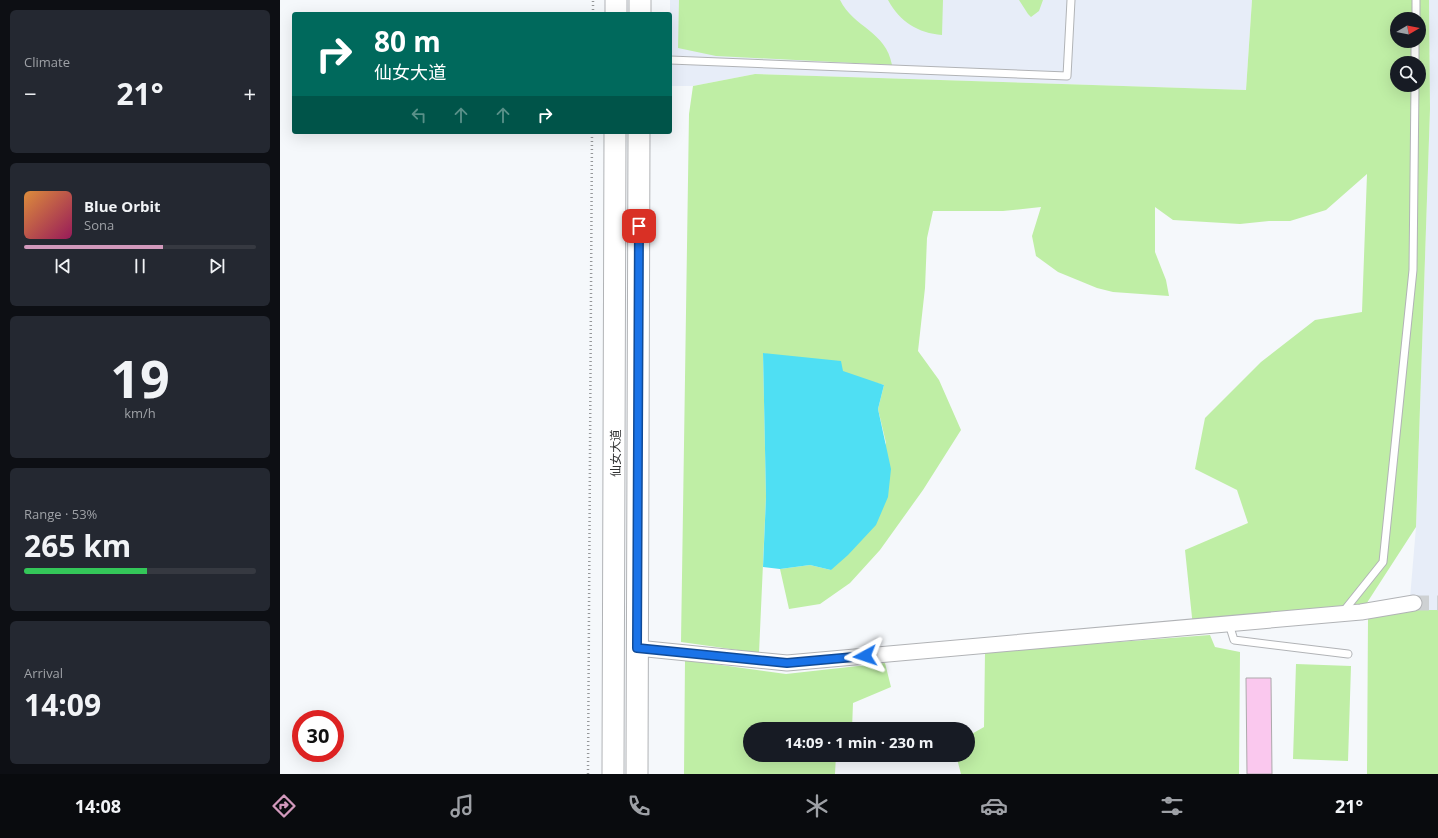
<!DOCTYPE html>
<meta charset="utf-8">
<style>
body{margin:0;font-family:"Open Sans","Noto Sans SC",sans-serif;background:#242831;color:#f1f3f6;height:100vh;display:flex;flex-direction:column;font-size:15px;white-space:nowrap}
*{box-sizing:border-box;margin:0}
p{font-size:13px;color:#9ea1a6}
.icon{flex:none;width:22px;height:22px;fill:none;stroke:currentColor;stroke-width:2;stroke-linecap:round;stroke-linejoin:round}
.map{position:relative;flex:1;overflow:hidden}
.sheet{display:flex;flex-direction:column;gap:10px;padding:10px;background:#0d0f14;width:280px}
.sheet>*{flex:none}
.hud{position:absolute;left:12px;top:12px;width:380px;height:122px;border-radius:4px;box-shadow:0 4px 16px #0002;background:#00695c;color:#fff;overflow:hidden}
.needle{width:26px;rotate:80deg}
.controls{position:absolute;left:1110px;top:12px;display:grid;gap:8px}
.controls a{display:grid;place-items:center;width:36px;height:36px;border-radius:50%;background:#171b24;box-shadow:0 4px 16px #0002;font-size:20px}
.speed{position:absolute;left:12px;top:710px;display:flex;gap:8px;font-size:20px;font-weight:700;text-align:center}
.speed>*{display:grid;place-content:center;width:52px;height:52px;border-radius:50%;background:#171b24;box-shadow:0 4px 16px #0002;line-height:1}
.speed .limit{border:6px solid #d22;background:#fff;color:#111}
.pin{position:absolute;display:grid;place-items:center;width:34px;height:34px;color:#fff;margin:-17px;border-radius:8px;box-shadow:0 2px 6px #0006}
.me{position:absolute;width:44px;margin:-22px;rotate:265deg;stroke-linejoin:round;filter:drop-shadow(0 0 3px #0008)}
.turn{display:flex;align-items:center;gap:14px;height:84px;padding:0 16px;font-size:18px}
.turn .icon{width:52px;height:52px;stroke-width:2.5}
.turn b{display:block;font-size:28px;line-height:34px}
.lanes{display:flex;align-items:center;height:38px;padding:0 16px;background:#0003;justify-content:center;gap:20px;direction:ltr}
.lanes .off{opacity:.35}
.big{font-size:30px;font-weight:700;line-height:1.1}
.sheet .widget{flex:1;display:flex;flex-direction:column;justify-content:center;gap:6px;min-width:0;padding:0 14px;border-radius:6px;background:#242831}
.sheet .dial{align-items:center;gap:0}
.dial b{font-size:52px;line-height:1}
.song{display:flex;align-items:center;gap:12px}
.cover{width:48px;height:48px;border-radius:6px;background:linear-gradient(135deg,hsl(30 70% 55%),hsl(330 70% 35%))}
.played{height:4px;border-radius:2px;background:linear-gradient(90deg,#d299bc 60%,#363941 60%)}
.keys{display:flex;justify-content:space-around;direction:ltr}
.heat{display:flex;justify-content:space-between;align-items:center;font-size:22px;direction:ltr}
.charge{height:6px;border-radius:3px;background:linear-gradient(90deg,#34c759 53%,#363941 0)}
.trip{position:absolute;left:463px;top:722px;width:232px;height:40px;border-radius:20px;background:#171b24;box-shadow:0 4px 16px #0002;font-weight:700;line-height:40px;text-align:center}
.menu{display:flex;height:64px;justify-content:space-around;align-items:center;background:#090b0e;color:#9ea1a6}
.menu .icon{width:28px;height:28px}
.menu .on{color:#d299bc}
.menu b{font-size:18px;color:#f1f3f6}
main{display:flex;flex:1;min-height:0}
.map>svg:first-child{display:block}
.built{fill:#e7edf8}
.green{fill:#bfeea5;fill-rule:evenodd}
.water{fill:#4fdff3}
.building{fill:#fac8ee;stroke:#aca9ab}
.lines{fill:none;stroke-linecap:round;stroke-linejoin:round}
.minor-tunnel{stroke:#ced1d3;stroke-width:15;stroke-dasharray:15 8;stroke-linecap:butt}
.service-casing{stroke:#b1b3b6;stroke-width:9}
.minor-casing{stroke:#b1b3b6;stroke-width:17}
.secondary-casing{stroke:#b1b3b6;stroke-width:23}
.path{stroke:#959799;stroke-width:2.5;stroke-dasharray:1 3;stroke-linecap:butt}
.service{stroke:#fff;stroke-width:7}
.minor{stroke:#fff;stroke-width:15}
.secondary{stroke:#fff;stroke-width:21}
.route-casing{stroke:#114b97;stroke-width:10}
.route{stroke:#1a73e8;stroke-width:7}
.labels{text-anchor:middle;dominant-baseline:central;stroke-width:3;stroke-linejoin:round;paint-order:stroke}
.street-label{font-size:12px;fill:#323334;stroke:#fff}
</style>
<main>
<section class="sheet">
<div class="widget"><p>Climate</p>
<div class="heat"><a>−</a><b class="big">21°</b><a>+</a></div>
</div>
<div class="widget">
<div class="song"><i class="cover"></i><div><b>Blue Orbit</b><p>Sona</p></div></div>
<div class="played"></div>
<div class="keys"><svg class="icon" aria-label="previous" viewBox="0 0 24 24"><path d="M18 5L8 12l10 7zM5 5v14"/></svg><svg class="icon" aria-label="pause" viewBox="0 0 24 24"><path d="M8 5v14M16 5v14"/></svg><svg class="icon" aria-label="next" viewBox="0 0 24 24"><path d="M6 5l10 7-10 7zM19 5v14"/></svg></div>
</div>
<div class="widget dial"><b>19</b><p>km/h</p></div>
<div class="widget"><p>Range · 53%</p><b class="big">265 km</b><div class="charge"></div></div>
<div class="widget"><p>Arrival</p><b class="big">14:09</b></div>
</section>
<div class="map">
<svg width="1158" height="774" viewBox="0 0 1158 774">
<rect width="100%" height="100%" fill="#f5f8fb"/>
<!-- built -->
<path class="built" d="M 390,0 L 972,0 L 966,90 L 475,74 L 413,86 L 390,86 Z
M 1149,0 L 1158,0 L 1158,610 L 1129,610 L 1136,527 L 1150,109 Z"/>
<!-- green -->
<path class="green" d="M 399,0 L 560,0 C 574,28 606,31 612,65 L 436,56 L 398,48 Z
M 608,0 L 663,0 L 662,35 C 638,33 620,22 608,0 Z
M 739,0 L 763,0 L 759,11 L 751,17 L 748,14 Z
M 972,0 L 1149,0 L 1150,109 L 1136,527 L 1081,612 L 913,627 L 905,550 L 968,523 L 957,490 L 915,469 L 925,418 L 981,362 L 1035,320 L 1082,312 L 1087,174 L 1046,210 L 1010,221 L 989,221 L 960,224 L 893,220 L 875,207 L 875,252 L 886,280 L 889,296 L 833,292 L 817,288 L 778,272 L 756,256 L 752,236 L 761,207 L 723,211 L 653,211 L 647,238 L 645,288 L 638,351 L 659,380 L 681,430 L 643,490 L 600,550 L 570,583 L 540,604 L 509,609 L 500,569 L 530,565 L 551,570 L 606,443 L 598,409 L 604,385 L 483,353 L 486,497 L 479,653 L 401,642 L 409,114 L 413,86 L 475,74 L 966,90 ZM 1117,19 L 1139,19 L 1139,41 L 1117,41 ZM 1117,63 L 1139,63 L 1139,85 L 1117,85 Z
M 1129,610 L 1158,610 L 1158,774 L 1087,774 L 1088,617 Z
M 930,635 L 935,647 L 960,652 L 959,774 L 681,774 L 676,755 L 688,755 L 688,736 L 704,727 L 705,652 Z
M 405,660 L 506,674 L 605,663 L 611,687 L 573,703 L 572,729 L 470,729 L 470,755 L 556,755 L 555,774 L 404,774 Z
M 1016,664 L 1071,666 L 1068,761 L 1013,759 Z"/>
<!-- water -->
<path class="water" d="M 483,353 L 561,361 L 563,371 L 604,385 L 598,409 L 611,469 L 608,497 L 596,525 L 568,555 L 551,570 L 530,565 L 500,569 L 483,567 L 486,497 Z"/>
<!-- building -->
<path class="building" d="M 966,678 L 991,678 L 992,774 L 967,774 Z"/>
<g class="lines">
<!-- minor-tunnel -->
<path class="minor-tunnel" d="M 1134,603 L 1158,603"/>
<!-- service casing -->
<g class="service-casing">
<path id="service" d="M 1136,19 L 1136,0
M 390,60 L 787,76 L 791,0
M 1135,63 L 1135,41
M 1063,612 L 1103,562 L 1133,270 L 1135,85
M 949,624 L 954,640 L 1068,654"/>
</g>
<!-- minor casing -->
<g class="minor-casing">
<path id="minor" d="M 357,648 L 507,663 L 1081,612 L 1134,603"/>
</g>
<!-- secondary casing -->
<g class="secondary-casing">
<path id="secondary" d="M 336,14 L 336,0
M 360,14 L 360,0
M 333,774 L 335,132
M 357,774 L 359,132"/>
</g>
<!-- path -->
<path class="path" d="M 313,14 L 313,0
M 308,774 L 312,132"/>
<!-- service -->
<use href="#service" class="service"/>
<!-- minor -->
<use href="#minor" class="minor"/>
<!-- secondary -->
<use href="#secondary" class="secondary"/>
</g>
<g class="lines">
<!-- route casing -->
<g class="route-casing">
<path id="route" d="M 359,226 L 357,648 L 507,663 L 585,656"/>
</g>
<!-- route -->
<use href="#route" class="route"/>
</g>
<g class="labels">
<!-- street labels -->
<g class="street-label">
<text transform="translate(335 453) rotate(-90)">仙女大道</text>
</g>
</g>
</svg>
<div class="controls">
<a><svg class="needle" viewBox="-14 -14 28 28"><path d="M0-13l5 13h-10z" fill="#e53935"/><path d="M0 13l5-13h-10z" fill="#9ea1a6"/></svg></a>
<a><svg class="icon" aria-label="search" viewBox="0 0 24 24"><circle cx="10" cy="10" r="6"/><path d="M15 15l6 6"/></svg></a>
</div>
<div class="speed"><div class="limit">30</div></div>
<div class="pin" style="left:359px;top:226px;background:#d93025"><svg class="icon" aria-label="arrive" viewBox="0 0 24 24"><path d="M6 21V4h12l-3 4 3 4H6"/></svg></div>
<svg class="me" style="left:585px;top:656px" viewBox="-20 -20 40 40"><path d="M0-17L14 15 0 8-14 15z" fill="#1a73e8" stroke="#fff" stroke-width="4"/></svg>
<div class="trip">14:09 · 1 min · 230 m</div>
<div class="hud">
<div class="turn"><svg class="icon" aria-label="right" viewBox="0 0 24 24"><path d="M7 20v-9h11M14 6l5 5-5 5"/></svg><div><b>80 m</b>仙女大道</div></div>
<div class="lanes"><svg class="icon off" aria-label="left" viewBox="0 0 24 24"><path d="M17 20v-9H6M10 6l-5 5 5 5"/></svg><svg class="icon off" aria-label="ahead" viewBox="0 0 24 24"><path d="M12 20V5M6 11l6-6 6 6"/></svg><svg class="icon off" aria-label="ahead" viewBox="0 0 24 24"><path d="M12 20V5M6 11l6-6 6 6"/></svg><svg class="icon" aria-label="right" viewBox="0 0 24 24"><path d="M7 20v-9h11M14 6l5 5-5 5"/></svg></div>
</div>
</div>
</main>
<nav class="menu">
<b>14:08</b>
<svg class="icon on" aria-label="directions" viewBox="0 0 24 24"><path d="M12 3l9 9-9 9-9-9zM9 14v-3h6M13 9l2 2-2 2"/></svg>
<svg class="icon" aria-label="music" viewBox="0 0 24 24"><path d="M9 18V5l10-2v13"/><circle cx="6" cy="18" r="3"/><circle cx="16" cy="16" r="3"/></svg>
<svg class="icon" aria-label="phone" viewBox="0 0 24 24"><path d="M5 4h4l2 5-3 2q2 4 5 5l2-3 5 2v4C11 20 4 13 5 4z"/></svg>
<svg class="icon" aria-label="climate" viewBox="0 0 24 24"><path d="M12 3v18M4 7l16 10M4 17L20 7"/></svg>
<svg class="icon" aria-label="car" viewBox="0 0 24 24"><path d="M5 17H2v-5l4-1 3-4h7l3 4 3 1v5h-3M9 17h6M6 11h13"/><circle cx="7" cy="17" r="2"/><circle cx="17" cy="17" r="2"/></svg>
<svg class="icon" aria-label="filters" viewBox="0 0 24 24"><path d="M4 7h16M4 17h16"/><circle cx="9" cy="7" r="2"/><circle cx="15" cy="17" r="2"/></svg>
<b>21°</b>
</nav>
